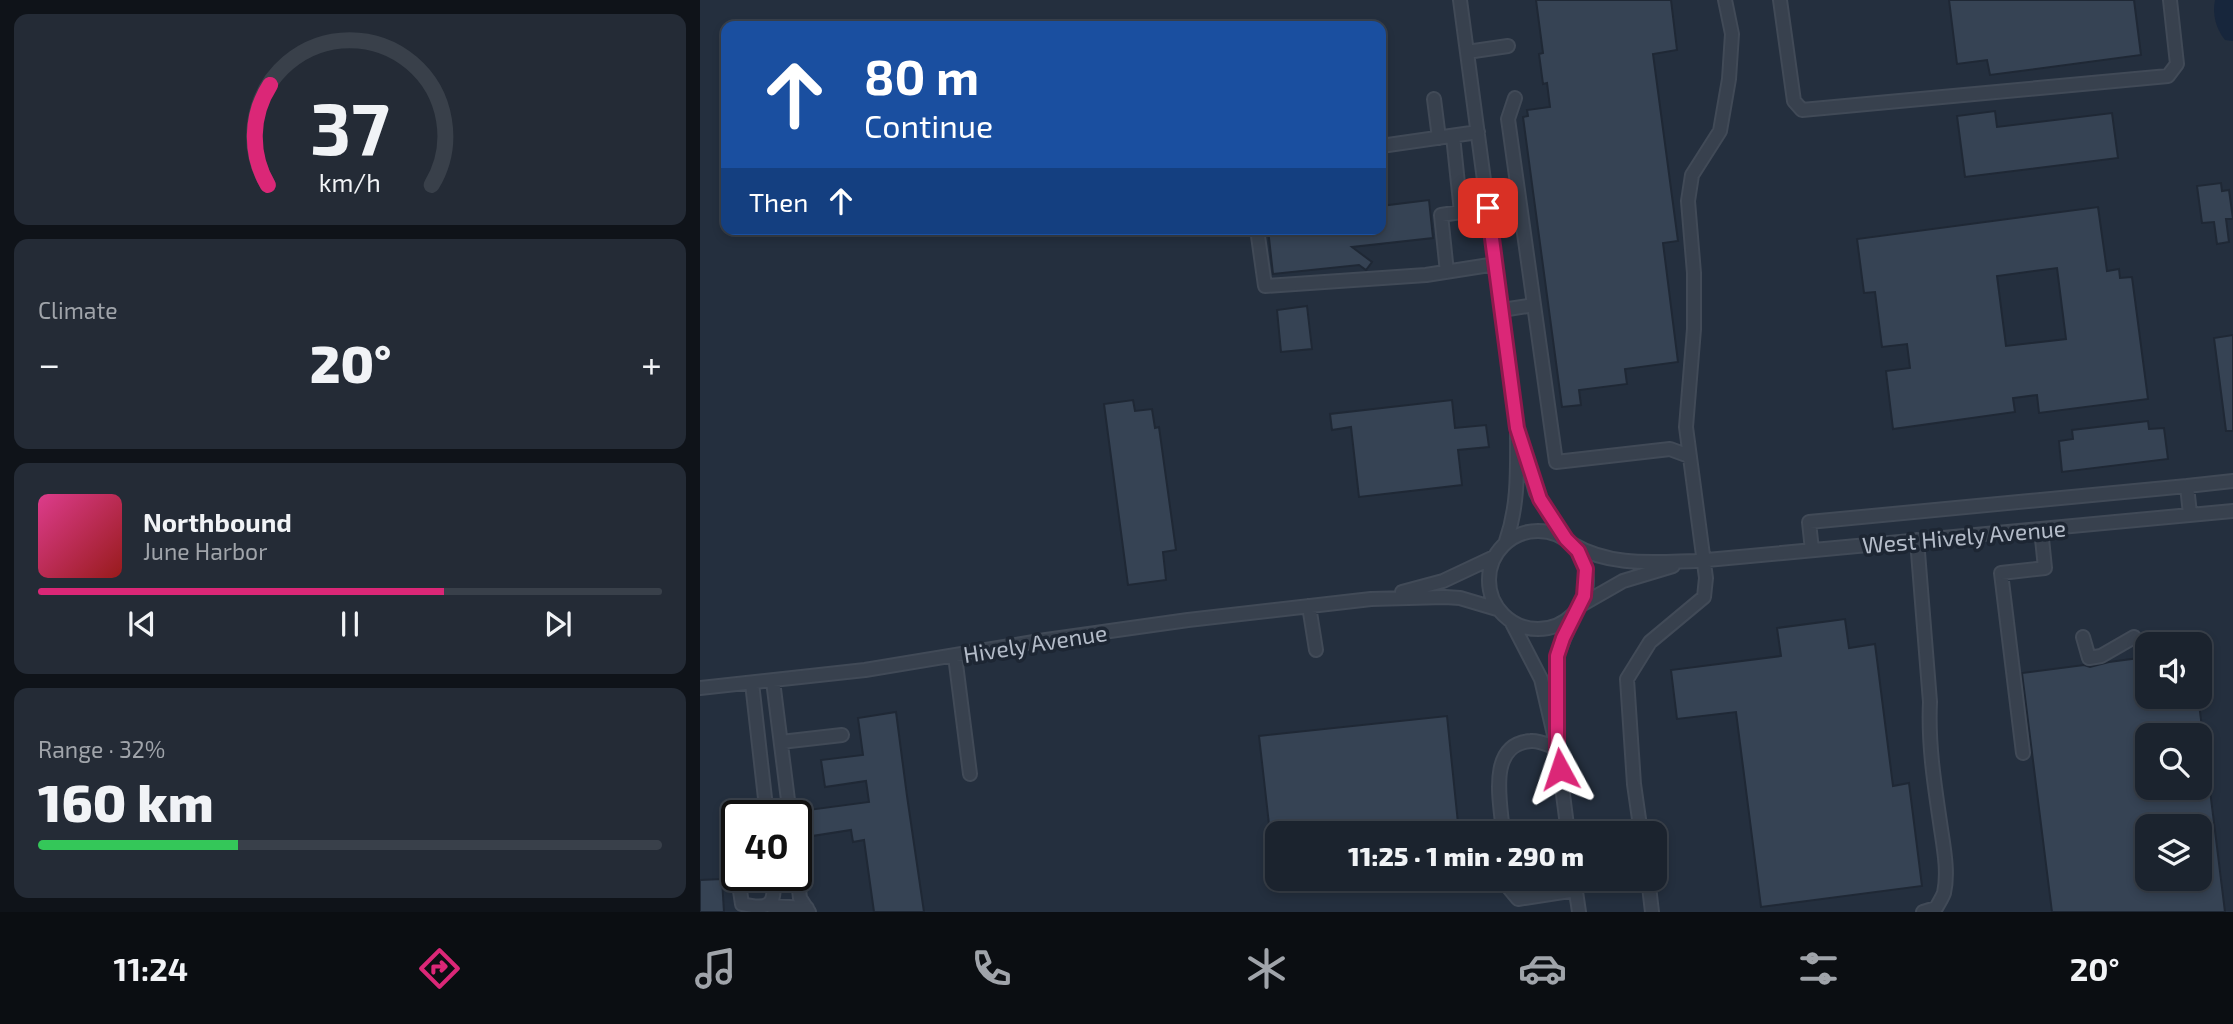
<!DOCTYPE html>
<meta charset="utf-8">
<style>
body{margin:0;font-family:"Exo 2",sans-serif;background:#242b36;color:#f1f3f6;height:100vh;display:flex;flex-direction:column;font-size:26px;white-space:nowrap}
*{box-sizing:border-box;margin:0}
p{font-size:23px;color:#a0a4aa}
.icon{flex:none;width:38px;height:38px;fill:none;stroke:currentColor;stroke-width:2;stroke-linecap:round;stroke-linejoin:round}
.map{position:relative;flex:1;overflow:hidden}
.details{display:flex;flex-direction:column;gap:14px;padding:14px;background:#0f1319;width:700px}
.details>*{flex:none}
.banner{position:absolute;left:21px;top:21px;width:665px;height:214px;border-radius:14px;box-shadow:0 4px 10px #0003,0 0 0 2px #39404a;background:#1a4fa0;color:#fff;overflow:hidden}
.tools{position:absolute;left:1435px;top:632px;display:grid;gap:14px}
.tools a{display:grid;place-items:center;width:77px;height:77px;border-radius:14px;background:#1b232e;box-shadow:0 4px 10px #0003,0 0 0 2px #39404a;font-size:35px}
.speed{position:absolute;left:21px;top:800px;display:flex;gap:14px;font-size:35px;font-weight:700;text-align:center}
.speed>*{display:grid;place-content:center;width:91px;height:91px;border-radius:50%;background:#1b232e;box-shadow:0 4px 10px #0003,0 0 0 2px #39404a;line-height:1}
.speed .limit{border:4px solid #111;border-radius:10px;background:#fff;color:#111}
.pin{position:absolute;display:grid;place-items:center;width:60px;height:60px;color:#fff;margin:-30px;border-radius:14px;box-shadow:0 4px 10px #0006}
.me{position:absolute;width:77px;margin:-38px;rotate:355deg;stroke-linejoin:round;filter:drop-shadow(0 0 5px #0008)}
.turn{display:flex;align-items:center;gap:24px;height:147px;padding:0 28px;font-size:32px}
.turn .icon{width:91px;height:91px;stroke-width:2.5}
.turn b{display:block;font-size:49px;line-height:60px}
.then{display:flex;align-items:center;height:66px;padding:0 28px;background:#0003;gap:14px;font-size:26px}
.big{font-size:52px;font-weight:800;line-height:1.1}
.details .tile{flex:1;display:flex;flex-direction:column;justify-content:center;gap:10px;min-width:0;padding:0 24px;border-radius:14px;background:#242b36}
.details .dial{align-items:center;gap:0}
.dial svg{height:182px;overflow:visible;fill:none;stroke:#39404a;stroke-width:7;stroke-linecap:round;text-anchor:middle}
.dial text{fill:#f1f3f6;stroke:none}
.song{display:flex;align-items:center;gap:21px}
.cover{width:84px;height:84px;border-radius:10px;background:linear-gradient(135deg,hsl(330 70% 55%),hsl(0 70% 35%))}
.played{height:7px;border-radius:4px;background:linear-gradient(90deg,#db2777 65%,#39404a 65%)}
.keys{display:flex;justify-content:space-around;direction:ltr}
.heat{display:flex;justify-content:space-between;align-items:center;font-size:38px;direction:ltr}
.charge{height:10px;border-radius:5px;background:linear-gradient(90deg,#34c759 32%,#39404a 0)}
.trip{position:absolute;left:565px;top:821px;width:402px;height:70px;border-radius:14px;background:#1b232e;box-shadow:0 4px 10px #0003,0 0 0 2px #39404a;font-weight:800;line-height:70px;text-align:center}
.tabs{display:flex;height:112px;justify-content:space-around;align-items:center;background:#0b0e12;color:#a0a4aa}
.tabs .icon{width:49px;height:49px}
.tabs .on{color:#db2777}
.tabs b{font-size:32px;color:#f1f3f6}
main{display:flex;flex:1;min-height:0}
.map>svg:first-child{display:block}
.water{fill:#17263c}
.building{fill:#364354;stroke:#1f2835;stroke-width:2;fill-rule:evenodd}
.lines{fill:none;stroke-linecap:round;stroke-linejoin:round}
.minor-casing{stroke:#414a57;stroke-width:16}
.minor{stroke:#38414e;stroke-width:12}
.route-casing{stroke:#8e194d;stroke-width:18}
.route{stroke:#db2777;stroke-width:12}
.labels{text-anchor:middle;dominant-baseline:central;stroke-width:7;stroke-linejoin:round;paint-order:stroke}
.street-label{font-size:23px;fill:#b4bcc9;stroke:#1d2633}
</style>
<main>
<section class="details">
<div class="tile dial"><svg viewBox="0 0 100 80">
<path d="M14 69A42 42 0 1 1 86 69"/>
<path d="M14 69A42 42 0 0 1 15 25" stroke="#db2777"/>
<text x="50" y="56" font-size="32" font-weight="700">37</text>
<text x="50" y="72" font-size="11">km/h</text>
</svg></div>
<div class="tile"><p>Climate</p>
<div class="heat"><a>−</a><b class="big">20°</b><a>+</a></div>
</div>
<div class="tile">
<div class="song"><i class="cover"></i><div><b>Northbound</b><p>June Harbor</p></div></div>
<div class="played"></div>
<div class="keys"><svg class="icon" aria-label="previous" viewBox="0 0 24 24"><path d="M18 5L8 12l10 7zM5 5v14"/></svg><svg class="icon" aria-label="pause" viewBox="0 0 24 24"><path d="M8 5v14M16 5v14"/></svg><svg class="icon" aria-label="next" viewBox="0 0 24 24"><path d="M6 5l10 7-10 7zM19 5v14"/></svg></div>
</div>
<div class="tile"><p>Range · 32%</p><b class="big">160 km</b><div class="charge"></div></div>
</section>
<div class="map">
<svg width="1533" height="912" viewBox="0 0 1533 912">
<rect width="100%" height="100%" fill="#242f3e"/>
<!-- water -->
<path class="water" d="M 1515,0 L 1533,0 L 1533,41 L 1525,40 C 1516,29 1512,14 1515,0 Z"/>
<!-- building -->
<path class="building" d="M 836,0 L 971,0 L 977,50 L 953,54 L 978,241 L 963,243 L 978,362 L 925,369 L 927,384 L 879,390 L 881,405 L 862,407 L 823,117 L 828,116 L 827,110 L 850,107 L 847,83 L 843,84 L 839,54 L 843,53 Z
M 1249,0 L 1434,0 L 1441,55 L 1290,75 L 1287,60 L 1257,64 Z
M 1295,111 L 1297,127 L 1412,113 L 1418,158 L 1265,177 L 1257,116 Z
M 1521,183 L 1522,191 L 1529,190 L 1533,219 L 1526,219 L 1529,242 L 1517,244 L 1514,222 L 1502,223 L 1497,186 Z
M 729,200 L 733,238 L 652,247 L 672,262 L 666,270 L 659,265 L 573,274 L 568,229 L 681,229 L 681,206 Z
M 1398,207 L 1407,271 L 1419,269 L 1420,278 L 1432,277 L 1448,399 L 1339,413 L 1337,395 L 1313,398 L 1315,412 L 1193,429 L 1186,371 L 1210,368 L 1207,344 L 1182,347 L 1175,292 L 1164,293 L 1157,239 ZM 1357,268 L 1366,339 L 1306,346 L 1297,276 Z
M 607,306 L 612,349 L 581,352 L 577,310 Z
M 1533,335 L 1533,431 L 1526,431 L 1514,338 Z
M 433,400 L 435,411 L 452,409 L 455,428 L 459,427 L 476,550 L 463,552 L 466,580 L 428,585 L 404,404 Z
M 752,400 L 755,428 L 786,425 L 789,447 L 758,450 L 762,485 L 659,497 L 651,427 L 632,430 L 630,414 Z
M 1448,421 L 1449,429 L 1464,428 L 1468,459 L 1362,472 L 1359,441 L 1373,439 L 1372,430 Z
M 1145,619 L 1149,648 L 1175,644 L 1193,786 L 1209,783 L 1222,886 L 1061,907 L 1036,712 L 977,719 L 971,670 L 1081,656 L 1077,628 Z
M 1447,657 L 1447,696 L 1498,696 L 1503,735 L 1447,735 L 1447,788 L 1500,788 L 1500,767 L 1507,766 L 1525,912 L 1352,912 L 1322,673 L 1384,665 L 1390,667 L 1409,662 ZM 1447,826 L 1500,826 L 1500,878 L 1447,878 Z
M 196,712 L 207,796 L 224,912 L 174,912 L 164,840 L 153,842 L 151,830 L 112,836 L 108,810 L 169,802 L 166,781 L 125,787 L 121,760 L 163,755 L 158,718 Z
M 747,716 L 759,833 L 570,833 L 559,736 Z
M 22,879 L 24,912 L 0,912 L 0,880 Z"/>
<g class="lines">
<!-- minor casing -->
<g class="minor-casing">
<path id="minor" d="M 760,0 L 817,428 C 817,467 819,504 806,541
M 1080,0 L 1094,101 L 1102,110 L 1468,76 L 1477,64 L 1470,0
M 767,52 L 808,46
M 815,98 L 808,119 L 856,462 L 970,449 L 989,456
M 734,99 L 739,138
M 753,136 L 761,212
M 681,146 L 778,132
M 557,229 L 565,286 L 726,275 L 796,264
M 747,272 L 741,215 L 788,208
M 802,310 L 834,305
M 821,442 L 836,493 L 864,536
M 1490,514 L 1487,486 L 1533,481
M789 580a49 49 0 1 1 98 0a49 49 0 1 1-98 0Z
M 1217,540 L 1230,702 C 1228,742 1234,782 1240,822 C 1243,844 1249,871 1244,893 C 1242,898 1239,903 1236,908 L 1223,912
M 872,544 C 911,567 953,562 996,561 L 1533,511
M 1112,550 L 1109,522 L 1487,486
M 702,592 L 743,581 L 794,557
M 881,605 L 923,581 L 973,566
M 609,606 L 616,650
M 812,623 L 841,679 L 857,748 L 868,833
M 1383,637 L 1389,658 L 1401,656 L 1434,637
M 255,656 L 270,774
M 73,681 L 90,816
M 52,683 L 67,816
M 0,688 L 165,670 L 346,640 L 488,620 L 671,599 L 745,597 L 760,598 L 797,609
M 857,723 L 857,656 L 874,615
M 81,742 L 142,735
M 1323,753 L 1301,573 L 1345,568 L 1341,529
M 803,833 C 801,804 786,744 831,741 C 839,740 850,746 857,748
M 941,833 L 934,784 L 927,679 L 950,642 L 1004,597 L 1006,578 L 986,427 L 994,329 L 994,273 L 988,201 L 992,175 L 1020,131 L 1029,79 L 1032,34 L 1025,0
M 96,865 L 100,898 L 109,912
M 43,875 L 39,884 L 42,904 C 75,912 75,900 73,875
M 807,878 L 808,887 L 818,899 L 876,890
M 874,878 L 879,912
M 948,878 L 952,912
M 71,906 L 107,908"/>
</g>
<!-- minor -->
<use href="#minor" class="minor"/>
</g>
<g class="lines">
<!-- route casing -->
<g class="route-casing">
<path id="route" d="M 788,208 L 817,428 L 840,499 L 866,539 L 878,551 L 886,569 L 884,596 L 863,638 L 857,656 L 857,748 L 860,769"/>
</g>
<!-- route -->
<use href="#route" class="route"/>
</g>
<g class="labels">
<!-- street labels -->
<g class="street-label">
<text transform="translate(1264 536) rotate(-5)">West Hively Avenue</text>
<text transform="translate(335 643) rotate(-9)">Hively Avenue</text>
</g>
</g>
</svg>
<div class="tools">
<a><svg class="icon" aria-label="sound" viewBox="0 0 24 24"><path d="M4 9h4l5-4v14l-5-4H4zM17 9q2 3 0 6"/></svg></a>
<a><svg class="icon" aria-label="search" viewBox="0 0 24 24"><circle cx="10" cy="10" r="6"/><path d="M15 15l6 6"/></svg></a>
<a><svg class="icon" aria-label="layers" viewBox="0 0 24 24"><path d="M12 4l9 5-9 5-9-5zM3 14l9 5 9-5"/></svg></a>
</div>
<div class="speed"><div class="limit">40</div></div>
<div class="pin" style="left:788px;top:208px;background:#d93025"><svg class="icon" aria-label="arrive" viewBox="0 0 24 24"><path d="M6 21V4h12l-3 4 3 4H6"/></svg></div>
<svg class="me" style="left:860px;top:769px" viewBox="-20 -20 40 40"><path d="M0-17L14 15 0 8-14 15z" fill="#db2777" stroke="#fff" stroke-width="4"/></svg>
<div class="trip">11:25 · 1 min · 290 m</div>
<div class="banner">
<div class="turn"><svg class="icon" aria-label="ahead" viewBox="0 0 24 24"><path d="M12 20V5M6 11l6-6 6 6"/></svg><div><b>80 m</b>Continue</div></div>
<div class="then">Then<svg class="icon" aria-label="ahead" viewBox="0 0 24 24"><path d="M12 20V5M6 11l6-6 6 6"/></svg></div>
</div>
</div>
</main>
<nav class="tabs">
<b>11:24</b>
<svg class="icon on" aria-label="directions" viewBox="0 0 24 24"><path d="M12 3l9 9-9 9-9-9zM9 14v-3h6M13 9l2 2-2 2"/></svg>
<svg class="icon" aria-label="music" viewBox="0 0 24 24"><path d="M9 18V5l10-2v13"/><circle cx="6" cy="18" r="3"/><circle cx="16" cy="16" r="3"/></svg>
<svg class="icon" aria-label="phone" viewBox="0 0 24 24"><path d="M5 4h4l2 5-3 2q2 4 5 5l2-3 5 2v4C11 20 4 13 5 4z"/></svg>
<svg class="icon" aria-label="climate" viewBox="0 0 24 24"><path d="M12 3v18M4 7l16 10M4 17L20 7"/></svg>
<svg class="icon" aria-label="car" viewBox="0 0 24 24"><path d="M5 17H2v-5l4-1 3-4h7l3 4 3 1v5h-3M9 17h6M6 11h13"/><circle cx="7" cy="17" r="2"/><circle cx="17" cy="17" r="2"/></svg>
<svg class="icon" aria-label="filters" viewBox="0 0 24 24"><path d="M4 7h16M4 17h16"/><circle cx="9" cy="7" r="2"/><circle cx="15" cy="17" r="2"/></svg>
<b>20°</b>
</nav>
